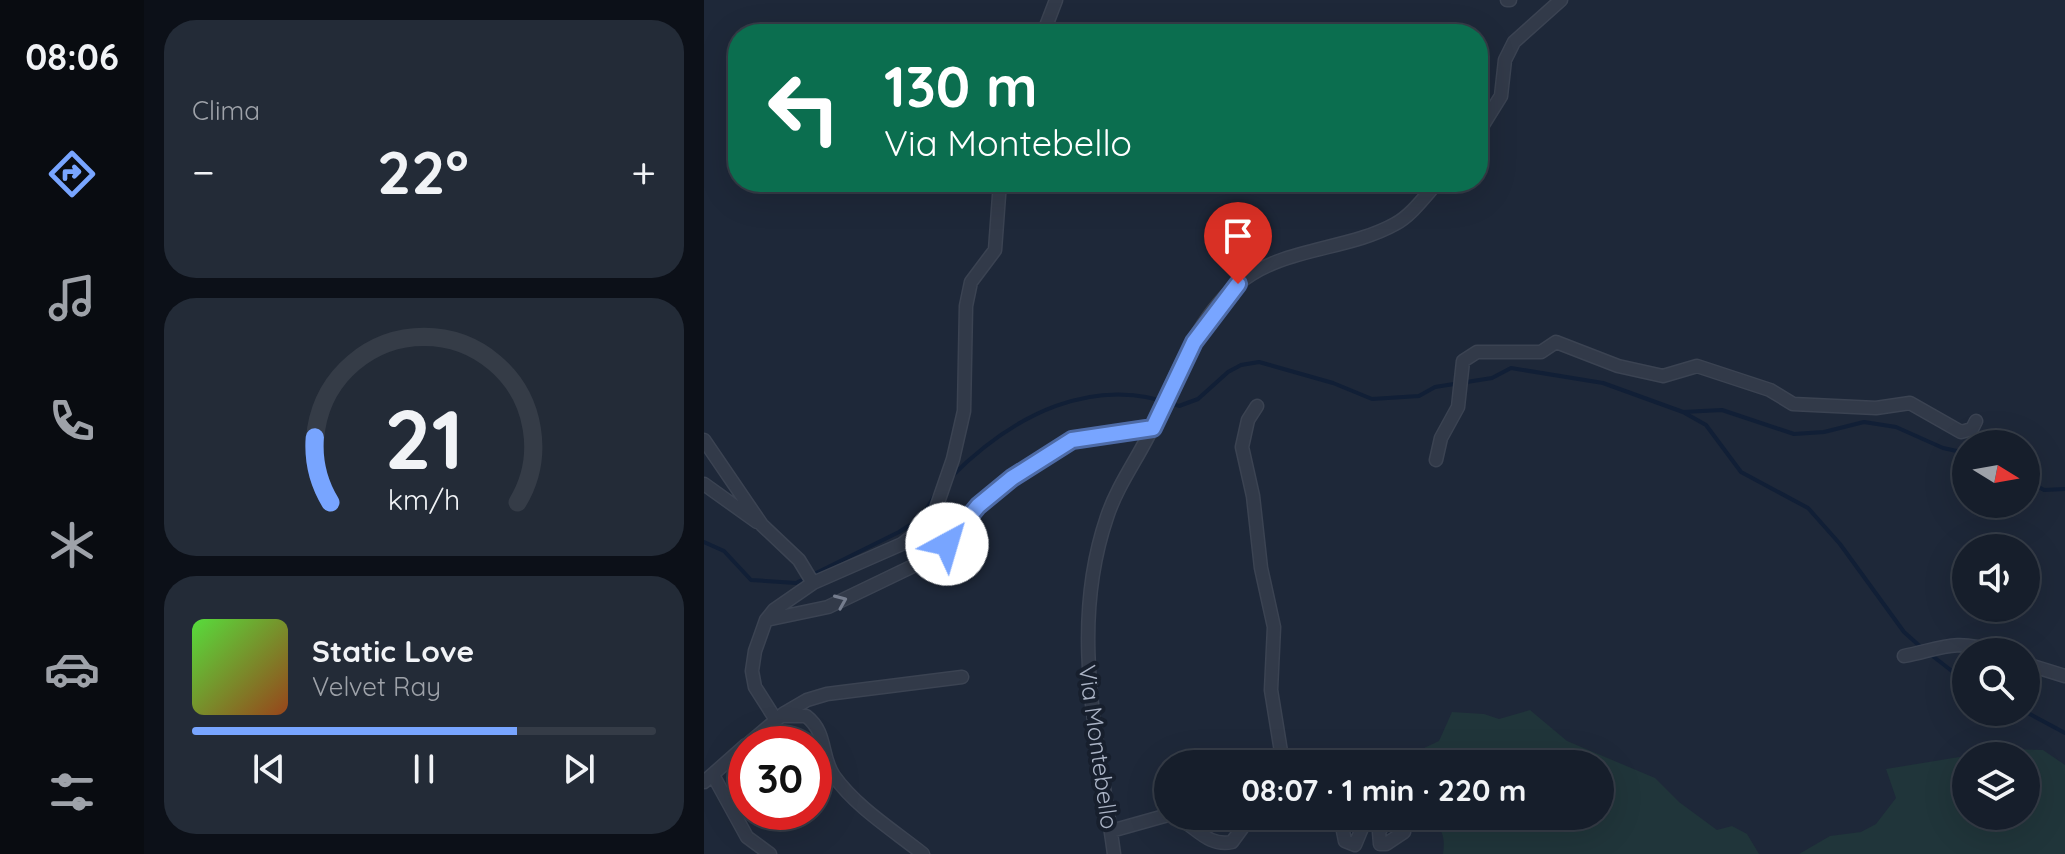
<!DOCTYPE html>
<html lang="it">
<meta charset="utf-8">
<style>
body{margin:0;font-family:Quicksand,sans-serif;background:#232b37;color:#f1f3f6;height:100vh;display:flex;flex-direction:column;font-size:30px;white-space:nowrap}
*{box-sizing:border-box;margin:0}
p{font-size:26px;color:#9ea2a9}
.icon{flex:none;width:44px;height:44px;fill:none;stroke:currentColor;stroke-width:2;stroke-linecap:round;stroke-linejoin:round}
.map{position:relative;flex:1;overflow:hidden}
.panel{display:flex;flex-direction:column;gap:20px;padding:20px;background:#0c1018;width:560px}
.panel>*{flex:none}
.top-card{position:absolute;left:24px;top:24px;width:760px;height:168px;border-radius:32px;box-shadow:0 8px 32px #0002,0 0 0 2px #353c47;background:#0b6e4f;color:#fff;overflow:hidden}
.needle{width:52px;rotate:101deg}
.buttons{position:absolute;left:1248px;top:430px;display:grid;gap:16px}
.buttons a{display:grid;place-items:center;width:88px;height:88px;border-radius:50%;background:#161e2b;box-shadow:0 8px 32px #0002,0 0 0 2px #353c47;font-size:40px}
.speed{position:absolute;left:24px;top:726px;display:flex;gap:16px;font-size:40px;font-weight:700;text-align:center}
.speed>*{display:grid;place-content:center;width:104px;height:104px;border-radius:50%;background:#161e2b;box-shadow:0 8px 32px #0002,0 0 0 2px #353c47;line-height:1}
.speed .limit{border:12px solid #d22;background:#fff;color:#111}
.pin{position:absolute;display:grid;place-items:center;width:68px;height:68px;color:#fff;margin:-82px -34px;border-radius:50% 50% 50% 0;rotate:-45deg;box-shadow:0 0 8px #0007}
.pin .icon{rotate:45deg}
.me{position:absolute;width:88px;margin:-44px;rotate:39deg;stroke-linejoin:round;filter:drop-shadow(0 0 6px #0008)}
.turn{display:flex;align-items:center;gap:28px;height:168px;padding:0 24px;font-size:36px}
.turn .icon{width:104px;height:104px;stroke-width:2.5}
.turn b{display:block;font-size:56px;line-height:68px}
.big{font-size:60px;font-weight:700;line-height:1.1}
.panel .card{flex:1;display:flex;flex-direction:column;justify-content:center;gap:12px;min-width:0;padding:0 28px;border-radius:32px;background:#232b37}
.panel .dial{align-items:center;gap:0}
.dial svg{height:208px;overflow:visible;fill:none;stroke:#353c47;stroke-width:7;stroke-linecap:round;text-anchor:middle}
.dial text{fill:#f1f3f6;stroke:none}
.song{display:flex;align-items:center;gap:24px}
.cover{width:96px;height:96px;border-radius:12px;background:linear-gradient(135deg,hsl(110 70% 55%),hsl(20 70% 35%))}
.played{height:8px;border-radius:4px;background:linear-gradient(90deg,#78a5ff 70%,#353c47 70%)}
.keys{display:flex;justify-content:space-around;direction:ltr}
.heat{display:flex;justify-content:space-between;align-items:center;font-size:44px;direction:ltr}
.trip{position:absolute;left:450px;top:750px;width:460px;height:80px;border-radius:40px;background:#161e2b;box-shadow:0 8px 32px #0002,0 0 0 2px #353c47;font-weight:700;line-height:80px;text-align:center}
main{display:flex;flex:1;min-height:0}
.menu{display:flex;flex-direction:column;width:144px;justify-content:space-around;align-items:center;background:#090c11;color:#9ea2a9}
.menu .icon{width:56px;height:56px}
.menu .active{color:#78a5ff}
.menu b{font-size:36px;color:#f1f3f6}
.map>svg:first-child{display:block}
.green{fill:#20353a;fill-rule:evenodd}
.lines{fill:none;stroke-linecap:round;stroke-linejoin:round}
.stream{stroke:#111f36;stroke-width:4}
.minor-casing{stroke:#3b4352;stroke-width:15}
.minor{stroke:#323a49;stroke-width:12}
.oneway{stroke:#757d8e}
.route-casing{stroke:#4e6ba6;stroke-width:20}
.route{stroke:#78a5ff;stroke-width:14}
.labels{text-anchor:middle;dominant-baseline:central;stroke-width:8;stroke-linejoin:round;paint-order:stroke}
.street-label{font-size:24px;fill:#abb4c6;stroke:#171f2d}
</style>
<main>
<nav class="menu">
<b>08:06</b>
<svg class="icon active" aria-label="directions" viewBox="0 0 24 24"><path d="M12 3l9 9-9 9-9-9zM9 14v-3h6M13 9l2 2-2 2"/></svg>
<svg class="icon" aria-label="music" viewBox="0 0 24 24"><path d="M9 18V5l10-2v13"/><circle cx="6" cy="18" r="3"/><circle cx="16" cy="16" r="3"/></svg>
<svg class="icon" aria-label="phone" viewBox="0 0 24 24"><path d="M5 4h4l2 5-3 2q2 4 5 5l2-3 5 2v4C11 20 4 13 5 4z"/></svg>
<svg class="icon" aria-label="climate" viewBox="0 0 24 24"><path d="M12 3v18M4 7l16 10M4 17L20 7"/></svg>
<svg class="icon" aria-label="car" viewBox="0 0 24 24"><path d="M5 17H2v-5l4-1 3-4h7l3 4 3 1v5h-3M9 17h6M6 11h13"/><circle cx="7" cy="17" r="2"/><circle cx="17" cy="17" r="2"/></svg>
<svg class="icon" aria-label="filters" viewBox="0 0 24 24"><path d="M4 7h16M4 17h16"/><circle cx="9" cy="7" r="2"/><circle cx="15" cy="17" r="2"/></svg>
</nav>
<section class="panel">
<div class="card"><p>Clima</p>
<div class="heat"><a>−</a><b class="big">22°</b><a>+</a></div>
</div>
<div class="card dial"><svg viewBox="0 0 100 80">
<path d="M14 69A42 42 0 1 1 86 69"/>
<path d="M14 69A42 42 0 0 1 8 44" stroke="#78a5ff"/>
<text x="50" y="56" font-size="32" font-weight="700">21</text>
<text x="50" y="72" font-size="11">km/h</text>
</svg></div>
<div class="card">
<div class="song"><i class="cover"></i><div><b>Static Love</b><p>Velvet Ray</p></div></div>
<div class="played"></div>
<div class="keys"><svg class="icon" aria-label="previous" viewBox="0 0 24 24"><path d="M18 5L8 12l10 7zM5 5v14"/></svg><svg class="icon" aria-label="pause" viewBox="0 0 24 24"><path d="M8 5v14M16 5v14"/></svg><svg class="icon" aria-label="next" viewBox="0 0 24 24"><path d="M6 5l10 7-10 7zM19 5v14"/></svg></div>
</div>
</section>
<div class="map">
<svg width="1361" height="854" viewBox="0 0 1361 854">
<rect width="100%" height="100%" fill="#1e2839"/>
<!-- green -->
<path class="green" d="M 826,710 L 863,741 L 951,778 L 975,802 L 1013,830 L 1028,826 L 1043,834 L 1055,854 L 739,854 C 742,834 737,825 719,816 L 896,816 L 896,764 L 691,764 L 704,749 L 720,748 L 735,741 L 748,712 L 780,714 L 795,719 Z
M 1304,749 L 1339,750 L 1361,765 L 1361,854 L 1095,854 L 1126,836 L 1157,832 L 1172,824 L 1192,798 L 1182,769 ZM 1262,756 L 1322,756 L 1322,816 L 1262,816 Z"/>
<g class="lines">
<!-- stream -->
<path class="stream" d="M 979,412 L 1018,410 L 1090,434 L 1120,432 L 1160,422 L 1192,427 L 1239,448 L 1262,453
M 247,477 C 309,415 389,373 475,406 L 494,399 L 524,372 L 537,365 L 555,362 L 629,383 L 668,399 L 715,396 L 731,387 L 788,378 L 807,368 L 899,383 L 979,412 L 1002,425 L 1037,472 L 1104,508 L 1136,544 L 1200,632 L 1219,649
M 1322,480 L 1340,490 L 1361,489
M 0,542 L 20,551 L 47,580 L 92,583 L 195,532 L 217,518 L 231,495
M 1226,654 L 1262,682
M 1322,712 L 1361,733"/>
<!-- minor casing -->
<g class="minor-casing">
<path id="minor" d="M 803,0 L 806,0
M 339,34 L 352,0
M 774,133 L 797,96 L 801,60 L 810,42 L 857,0
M 553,406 L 544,420 L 538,447 L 549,496 L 557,568 L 570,627 L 567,690 L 579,764
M 0,440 L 58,525 L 95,560 L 109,583
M 732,460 L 737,438 L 754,407 L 759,361 L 773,352 L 837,352 L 852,342 L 914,366 L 959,376 L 993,366 L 1066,390 L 1089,404 L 1172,408 L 1206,403 L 1257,432 L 1268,429 L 1272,421
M 0,484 L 53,522
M 62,620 L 124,607 L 232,555 L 274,506 L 308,478 L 368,440 L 449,428
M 1200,656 C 1236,649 1252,638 1290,652
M 1322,664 L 1361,676
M 79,714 L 103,700 L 123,694 L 258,677
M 72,720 L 51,687 L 48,671 L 51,651 L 62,620 L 70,610 L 109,583 L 198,544 L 222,526 L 230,514 L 249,459 L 260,411 L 262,306 L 267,282 L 291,250 L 296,182
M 44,744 L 77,716 L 102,716 C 124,733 116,756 130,776 C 152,807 189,830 219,854
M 9,775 L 43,837 L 66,854
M 0,782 L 42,745
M 471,816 C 492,826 503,847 528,842 L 547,816
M 636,816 L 641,841 L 651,845 L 663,816
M 685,816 L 675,832 L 676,844 L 682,844 L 700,832
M 407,831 L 464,815
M 410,854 C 395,741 364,631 403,517 C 414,483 438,453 452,420 C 472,374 494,318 533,285 C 576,247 643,251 691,224 C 707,216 722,195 734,182"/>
</g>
<!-- minor -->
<use href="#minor" class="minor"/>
</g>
<!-- one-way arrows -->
<defs><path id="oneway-chevron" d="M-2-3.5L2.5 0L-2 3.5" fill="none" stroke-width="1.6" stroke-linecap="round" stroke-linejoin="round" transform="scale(2)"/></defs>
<use class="oneway" href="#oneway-chevron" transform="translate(137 601) rotate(-23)"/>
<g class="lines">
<!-- route casing -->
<g class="route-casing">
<path id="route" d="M 243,544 L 274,506 L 308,478 L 368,440 L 449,428 L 490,342 L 534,284"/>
</g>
<!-- route -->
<use href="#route" class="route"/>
</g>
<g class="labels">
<!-- street labels -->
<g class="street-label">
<text transform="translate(395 747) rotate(82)">Via Montebello</text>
</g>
</g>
</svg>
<div class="buttons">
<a><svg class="needle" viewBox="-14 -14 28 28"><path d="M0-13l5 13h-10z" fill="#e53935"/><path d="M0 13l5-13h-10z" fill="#9ea2a9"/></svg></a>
<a><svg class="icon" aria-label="sound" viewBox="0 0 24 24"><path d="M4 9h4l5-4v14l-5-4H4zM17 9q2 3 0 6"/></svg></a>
<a><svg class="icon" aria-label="search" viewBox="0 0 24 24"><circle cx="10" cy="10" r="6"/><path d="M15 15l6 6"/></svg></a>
<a><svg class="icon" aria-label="layers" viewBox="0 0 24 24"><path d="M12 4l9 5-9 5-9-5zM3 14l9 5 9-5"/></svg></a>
</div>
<div class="speed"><div class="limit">30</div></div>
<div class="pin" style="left:534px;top:284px;background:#d93025"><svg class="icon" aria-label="arrive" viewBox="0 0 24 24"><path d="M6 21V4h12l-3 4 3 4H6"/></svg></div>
<svg class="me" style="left:243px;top:544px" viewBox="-20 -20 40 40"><circle r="19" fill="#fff"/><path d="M0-13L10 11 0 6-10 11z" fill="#78a5ff"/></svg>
<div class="trip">08:07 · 1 min · 220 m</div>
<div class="top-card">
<div class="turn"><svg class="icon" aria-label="left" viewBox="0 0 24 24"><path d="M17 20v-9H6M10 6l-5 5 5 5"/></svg><div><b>130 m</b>Via Montebello</div></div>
</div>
</div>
</main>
